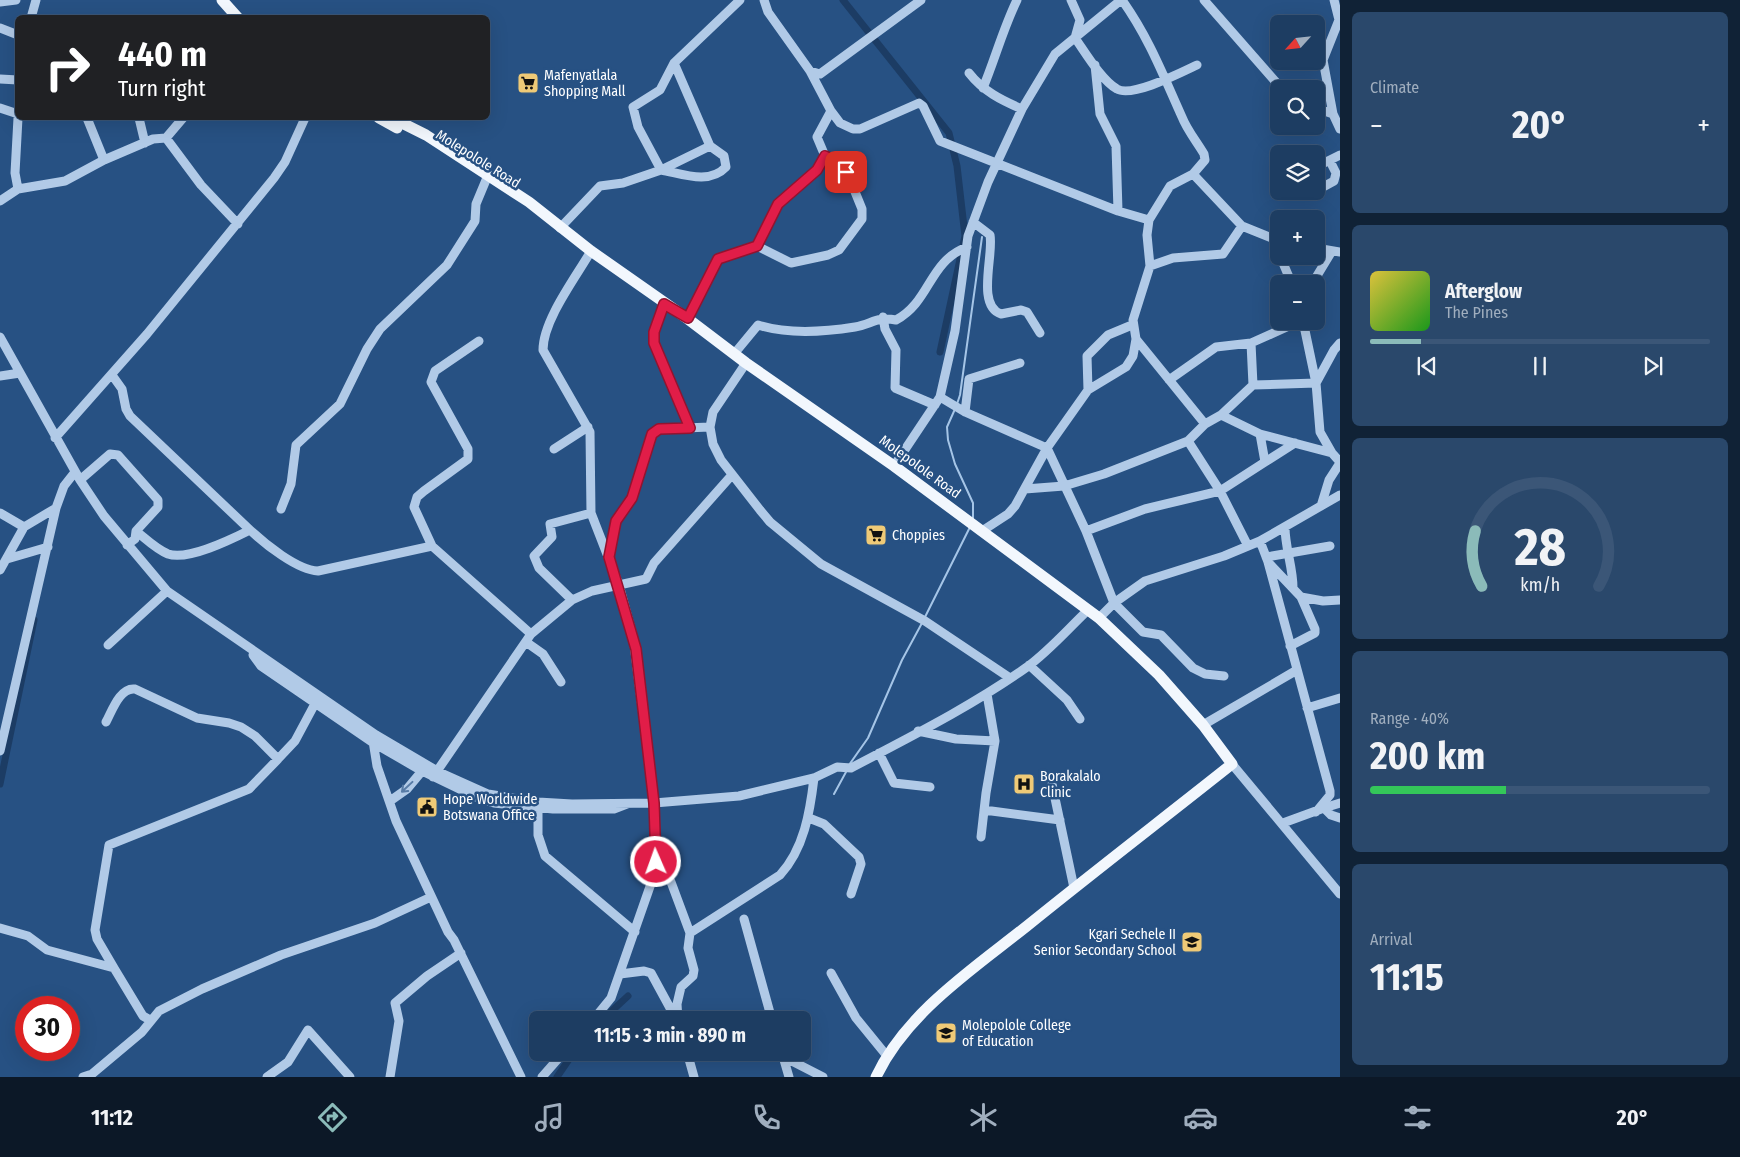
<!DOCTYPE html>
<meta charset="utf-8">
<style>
body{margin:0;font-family:"Fira Sans Condensed",sans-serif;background:#2a486b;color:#f1f3f6;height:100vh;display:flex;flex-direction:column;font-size:19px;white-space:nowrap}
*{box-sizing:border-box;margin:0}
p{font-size:16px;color:#a0aebe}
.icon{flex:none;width:28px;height:28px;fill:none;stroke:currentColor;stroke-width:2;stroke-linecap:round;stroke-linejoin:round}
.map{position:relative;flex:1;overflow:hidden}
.drawer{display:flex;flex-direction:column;gap:12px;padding:12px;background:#102236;width:400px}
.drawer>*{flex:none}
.hud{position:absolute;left:15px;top:15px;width:475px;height:105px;border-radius:8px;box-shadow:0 5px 20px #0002,0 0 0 1px #3b5677;background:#202124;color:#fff;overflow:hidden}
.needle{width:32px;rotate:243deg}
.controls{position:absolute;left:1270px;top:15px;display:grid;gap:10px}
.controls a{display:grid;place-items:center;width:55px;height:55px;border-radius:8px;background:#1d3d62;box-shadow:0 5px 20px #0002,0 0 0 1px #3b5677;font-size:25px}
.speed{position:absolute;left:15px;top:996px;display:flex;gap:10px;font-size:25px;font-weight:700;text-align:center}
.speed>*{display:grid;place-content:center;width:65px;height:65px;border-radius:50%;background:#1d3d62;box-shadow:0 5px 20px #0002,0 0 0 1px #3b5677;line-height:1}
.speed .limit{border:8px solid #d22;background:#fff;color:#111}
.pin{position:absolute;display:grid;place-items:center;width:42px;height:42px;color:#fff;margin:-21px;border-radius:10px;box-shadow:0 2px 8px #0006}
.me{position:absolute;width:55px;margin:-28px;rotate:358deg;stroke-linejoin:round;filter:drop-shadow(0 0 4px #0008)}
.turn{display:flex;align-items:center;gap:18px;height:105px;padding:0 20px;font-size:22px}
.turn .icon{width:65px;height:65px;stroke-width:2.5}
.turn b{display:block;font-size:35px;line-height:42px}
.big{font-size:38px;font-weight:700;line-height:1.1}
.drawer .tile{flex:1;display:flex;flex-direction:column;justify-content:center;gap:8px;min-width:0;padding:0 18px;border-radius:8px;background:#2a486b}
.drawer .dial{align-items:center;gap:0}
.dial svg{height:130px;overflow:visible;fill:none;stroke:#3b5677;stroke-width:7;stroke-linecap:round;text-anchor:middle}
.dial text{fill:#f1f3f6;stroke:none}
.song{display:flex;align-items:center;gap:15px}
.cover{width:60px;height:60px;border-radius:8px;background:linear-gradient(135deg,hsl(50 70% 55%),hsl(120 70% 35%))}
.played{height:5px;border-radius:2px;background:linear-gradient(90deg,#8bbbb9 15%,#3b5677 15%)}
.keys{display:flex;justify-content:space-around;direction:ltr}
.heat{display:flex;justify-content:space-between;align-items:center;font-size:28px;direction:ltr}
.charge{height:8px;border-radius:4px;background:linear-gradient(90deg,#34c759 40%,#3b5677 0)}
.trip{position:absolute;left:529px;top:1011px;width:282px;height:50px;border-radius:8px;background:#1d3d62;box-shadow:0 5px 20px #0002,0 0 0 1px #3b5677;font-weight:700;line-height:50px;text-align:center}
.tab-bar{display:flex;height:80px;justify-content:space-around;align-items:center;background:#0c1827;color:#a0aebe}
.tab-bar .icon{width:35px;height:35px}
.tab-bar .current{color:#8bbbb9}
.tab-bar b{font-size:22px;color:#f1f3f6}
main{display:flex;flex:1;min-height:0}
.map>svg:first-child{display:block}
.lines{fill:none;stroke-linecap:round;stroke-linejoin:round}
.stream{stroke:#a5c5e7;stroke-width:2}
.canal{stroke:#1c3c64;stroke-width:7}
.minor{stroke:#b1cae7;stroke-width:9}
.major{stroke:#f2f7fd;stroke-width:11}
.oneway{stroke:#577ba6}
.route-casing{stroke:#92132f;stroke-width:12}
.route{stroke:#e11d48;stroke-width:9}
.labels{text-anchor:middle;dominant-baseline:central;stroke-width:5;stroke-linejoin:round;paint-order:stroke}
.poi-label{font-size:14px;fill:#fff;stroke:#275183;text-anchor:start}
.street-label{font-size:14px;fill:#fff;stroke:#275183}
</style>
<main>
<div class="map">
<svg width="1340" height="1077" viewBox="0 0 1340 1077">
<rect width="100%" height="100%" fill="#275183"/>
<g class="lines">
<!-- stream -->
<path class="stream" d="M 957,404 L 960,395 L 982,237
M 955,409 L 947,427 L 948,440 L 955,464 L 973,503 L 973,518
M 925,617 L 970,527
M 849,765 L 868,738 L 902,660 L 922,623
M 834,794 L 846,772"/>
<!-- canal -->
<path class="canal" d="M 843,0 L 949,133 L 957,166 L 965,236 L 940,352
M 0,784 L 34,620
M 602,1020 L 628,996
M 557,1077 L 574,1052"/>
<!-- minor -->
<path class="minor" d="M 764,0 L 768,12 L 810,71 L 831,111 L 840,123 L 853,129 L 860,129 L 919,103 L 923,106 L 940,141 L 1118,211 L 1149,220
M 1071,0 L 1080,20 L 1075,38 C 1085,52 1102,81 1117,89 C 1132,98 1182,72 1197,65
M 1204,0 L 1282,89
M 0,2 L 16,0
M 31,18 L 36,0
M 0,28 L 18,35
M 674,63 L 710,146
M 1095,65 L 1100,114 L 1116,146 L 1118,211
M 810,71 L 820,74 L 921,0
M 969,73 C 983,91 1001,100 1022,109
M 0,79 L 18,80
M 983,88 C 995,59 1003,29 1017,0
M 1316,95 L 1320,91 L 1328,87
M 0,108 L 18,114
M 1316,108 L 1333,114 L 1340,129
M 1333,114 L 1323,60 L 1339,20 L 1334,0
M 18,118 L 15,173 L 18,189
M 87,118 L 104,160
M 139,118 L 145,143
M 166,138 L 201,185 L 238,224
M 1316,167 L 1340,155
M 1193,174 L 1242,226 L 1279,241
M 1316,179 L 1319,185 L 1323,187 L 1334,181 L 1336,173 L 1330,161
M 0,201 L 18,189 L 65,181 L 104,160 L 153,139 L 166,138 L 183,118
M 973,222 L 990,235 C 994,254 976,306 1001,314 L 1021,310 L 1027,312 L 1040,333
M 560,228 L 600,186 L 623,183 L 661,170 L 710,146 L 724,156 L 726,167 C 709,185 683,174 661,170 L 638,127 L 633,107 L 660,90 L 674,63 L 740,0
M 757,246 L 791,263 L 828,255 L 839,250 L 862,219 L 862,209 L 849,177 L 838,162 L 825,156
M 1316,248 L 1340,252
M 591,251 C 576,277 543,320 543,350 L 590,432 L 591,513 L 619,585 L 633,636 L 654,803 L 656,862 L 654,875 L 611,998 L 593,1020
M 1280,256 L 1292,284
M 1150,266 L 1173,258 L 1223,254 L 1242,226
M 1312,284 L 1332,251
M 664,304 L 654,332 L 654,343 L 690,428
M 883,317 L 885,329 L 896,350 L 895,388 L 935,405
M 688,319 L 718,259 L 757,246 L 778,203 L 817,170 L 825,156 L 817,137 L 831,111
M 0,337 L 80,480 L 104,516 L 167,591 L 376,735 L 439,772 L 488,794 L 538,802 L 572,804 L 654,803 L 739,796 L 814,778 L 837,767 L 851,768 C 910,737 972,706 1027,667 C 1049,651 1068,629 1088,610
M 1136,339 L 1205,424
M 479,341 L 435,371 L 431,382 L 468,449 L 468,459 L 424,491 L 417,497 L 414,507 L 432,546 L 531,634
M 1340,343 L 1334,350 L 1316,383 L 1320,432 L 1332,453 L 1340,462
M 734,354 L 758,325 C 789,335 824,332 855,327 C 872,324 877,316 896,320 C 931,301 928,262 967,247
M 746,363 L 713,412 L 710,427 L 713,444 L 721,460 L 760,510 L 770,522 L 821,564 L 925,621 L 1010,678
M 112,375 L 122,389 L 126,409 L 130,416 L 250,530
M 0,376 L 20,373
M 1169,380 L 1216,347 L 1251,343
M 1253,385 L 1251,343 L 1300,321
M 1088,390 L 1087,356 L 1108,335 L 1132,325
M 940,397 L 965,412 L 1047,448 L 1086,531 L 1114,603 L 1143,632 L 1161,635 L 1193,668 L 1205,674 L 1224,676
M 965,412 L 969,379 L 1020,363
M 1221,415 L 1260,434 L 1332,453
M 55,438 L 147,334 L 274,178 L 285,162 L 305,118
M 1188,441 L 1220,491 L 1248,546
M 554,449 L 588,427
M 1265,462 L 1295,443
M 894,466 L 940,397 L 955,331 L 968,236 L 988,182 L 1022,109 L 1055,54 L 1121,0
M 80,480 L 110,454 L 118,455 L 158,500 L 158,507 L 136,531
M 1025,489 L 1064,486 L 1104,474 L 1188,441 L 1205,424 L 1221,415 L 1253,385 L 1316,383 L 1303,321
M 1321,506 L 1329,480 L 1340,463
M 281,509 L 291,484 L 296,445 L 340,404 L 367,349 L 380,329 L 447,265 L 475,221 L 476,204 L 486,180
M 0,513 L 24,527
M 1285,527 C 1285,548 1293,567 1293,588
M 982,531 L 1008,514 L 1015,506 L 1047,448 L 1088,390 L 1126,367 L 1133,356 L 1136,339 L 1133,320 L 1150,266 L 1147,235 L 1149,220 L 1170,186 L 1193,174 L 1205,160 L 1204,154 C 1197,142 1187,130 1182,117 C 1163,75 1149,38 1122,0
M 1086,531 L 1145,509 L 1220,491 L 1265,462 L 1260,434
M 1260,541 L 1268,562 L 1301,597 L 1315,629 L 1315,633 L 1290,646
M 127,545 L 135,539 L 136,531 C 146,539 156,549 168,554 C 188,561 232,539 250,530 C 265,544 297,570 318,571 L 432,546
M 609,557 L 616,521 L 632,498 L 652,434 L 659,429 L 710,427
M 1266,557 L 1330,546
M 7,559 L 48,547
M 1268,562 L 1330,791 L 1330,795 L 1316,812
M 0,570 L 24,527 L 56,508
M 1301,597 L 1323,601 L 1340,600
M 572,600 L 539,568 L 534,556 L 552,537 L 550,524 L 591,513
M 1099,618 L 1114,603 L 1145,581 L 1224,556 L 1260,541 L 1340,495
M 526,642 L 543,654 L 561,682
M 108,645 L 167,591
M 253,655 L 261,666 L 372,742 L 422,771 L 478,798 L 494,803 L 553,809 L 614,809 L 627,804
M 1029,665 L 1067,700 L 1080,719
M 1307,708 L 1340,698
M 106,722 C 112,711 120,687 135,689 L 197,718 L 229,723 L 241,727 L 255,736 L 278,759 L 295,741 L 318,698
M 1203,725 L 1297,670
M 918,731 L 956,739 L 995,741
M 373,741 L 377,766 L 396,821 L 448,932 L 454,940 L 521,1077
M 0,751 L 56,508 L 64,486 L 75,472
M 879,753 L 894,783 L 930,787
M 1232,764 L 1340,894
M 433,777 L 531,634 L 572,600 L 592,591 L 646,579 L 654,563 L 731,476
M 1052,784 L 1074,888
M 390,801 L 407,789 L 422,771
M 538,803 L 538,835 L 545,856 L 635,932
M 1324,808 L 1340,803
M 984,810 L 1060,820
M 809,818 L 824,824 L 859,857 L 861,864 L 851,894
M 1283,823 L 1324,808 L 1331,815 L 1340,818
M 981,837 L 986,793 L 995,741 L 987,694
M 656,862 L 671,882 L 690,933 L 688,948 L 694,970 L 693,976 L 681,987 L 677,1004 L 678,1020
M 744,919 L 772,1020
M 0,928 L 28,936 L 47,950 L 114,968 L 143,1016 L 150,1020
M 690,933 L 780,875 C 804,849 810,812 814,778
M 114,968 L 97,939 L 95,930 L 109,845 L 249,789 L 278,759
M 831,973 L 856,1018 L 887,1056
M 620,974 L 644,971 L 651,973 L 676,1019
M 687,1052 L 694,1077
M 782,1053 L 789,1077
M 782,1056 L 823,1077
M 83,1077 L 92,1074 L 142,1032 L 159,1011 L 202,989 L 281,955 L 375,923 L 431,897
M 267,1077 L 288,1062 L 308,1030 L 350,1077
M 390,1077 L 399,1021 L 395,1003 L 427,976 L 461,953
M 542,1077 L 564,1052"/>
<!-- major -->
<path class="major" d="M 222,0 L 238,18
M 379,118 L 397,128
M 392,118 L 426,135 L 529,202 L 591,251 L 688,319 L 746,363 L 894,466 L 1099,618 L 1159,675 L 1203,725 L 1232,764 C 1164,818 1095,871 1027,926 C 973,969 906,1013 876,1077"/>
</g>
<!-- one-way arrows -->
<defs><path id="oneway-shaft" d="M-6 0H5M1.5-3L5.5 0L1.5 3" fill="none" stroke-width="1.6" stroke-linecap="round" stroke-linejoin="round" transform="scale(1.25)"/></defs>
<use class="oneway" href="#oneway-shaft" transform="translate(407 787) rotate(137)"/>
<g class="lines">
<!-- route casing -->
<g class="route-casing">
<path id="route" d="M 656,862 L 654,803 L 636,649 L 609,557 L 616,521 L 632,498 L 652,434 L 659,429 L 690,428 L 654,343 L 654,332 L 664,304 L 688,318 L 718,259 L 757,246 L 778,204 L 817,170 L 825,156 L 838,162 L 846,172"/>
</g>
<!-- route -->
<use href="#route" class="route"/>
</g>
<!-- icons -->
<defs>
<g id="supermarket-square" transform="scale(1.125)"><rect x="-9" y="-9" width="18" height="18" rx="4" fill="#efca77" stroke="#275183"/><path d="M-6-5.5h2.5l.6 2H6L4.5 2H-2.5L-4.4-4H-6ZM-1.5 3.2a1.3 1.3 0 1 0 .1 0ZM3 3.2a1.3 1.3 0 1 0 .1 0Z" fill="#111"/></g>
<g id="hospital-square" transform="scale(1.125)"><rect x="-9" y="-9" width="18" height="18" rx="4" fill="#efca77" stroke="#275183"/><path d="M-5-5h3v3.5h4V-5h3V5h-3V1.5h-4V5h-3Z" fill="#111"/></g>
<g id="civic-square" transform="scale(1.125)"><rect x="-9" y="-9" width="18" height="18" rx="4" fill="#efca77" stroke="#275183"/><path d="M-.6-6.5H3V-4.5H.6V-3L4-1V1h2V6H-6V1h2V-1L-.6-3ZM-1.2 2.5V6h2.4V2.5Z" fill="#111"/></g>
<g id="school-square" transform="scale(1.125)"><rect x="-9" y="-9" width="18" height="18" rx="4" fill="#efca77" stroke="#275183"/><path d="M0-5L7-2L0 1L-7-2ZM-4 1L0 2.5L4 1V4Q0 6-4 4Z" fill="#111"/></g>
<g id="university-square" transform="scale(1.125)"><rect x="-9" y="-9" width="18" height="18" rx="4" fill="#efca77" stroke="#275183"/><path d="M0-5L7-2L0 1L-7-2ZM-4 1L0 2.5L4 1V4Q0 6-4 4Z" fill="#111"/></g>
</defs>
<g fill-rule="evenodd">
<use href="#supermarket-square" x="528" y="83"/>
<use href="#supermarket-square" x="876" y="535"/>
<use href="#hospital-square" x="1024" y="784"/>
<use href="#civic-square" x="427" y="807"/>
<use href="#school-square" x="1192" y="942"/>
<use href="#university-square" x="946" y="1033"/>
</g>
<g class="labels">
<!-- poi labels -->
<g class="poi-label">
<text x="544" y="75">Mafenyatlala<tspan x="544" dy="16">Shopping Mall</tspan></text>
<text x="892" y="535">Choppies</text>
<text x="1040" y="776">Borakalalo<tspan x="1040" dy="16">Clinic</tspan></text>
<text x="443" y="799">Hope Worldwide<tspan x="443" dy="16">Botswana Office</tspan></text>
<text x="1176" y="934" text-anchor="end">Kgari Sechele II<tspan x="1176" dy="16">Senior Secondary School</tspan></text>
<text x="962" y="1025">Molepolole College<tspan x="962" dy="16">of Education</tspan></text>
</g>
<!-- street labels -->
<g class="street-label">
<text transform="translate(478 159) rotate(32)">Molepolole Road</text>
<text transform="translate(920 467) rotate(36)">Molepolole Road</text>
</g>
</g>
</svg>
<div class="controls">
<a><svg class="needle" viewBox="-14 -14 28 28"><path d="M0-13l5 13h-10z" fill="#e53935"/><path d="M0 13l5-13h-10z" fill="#a0aebe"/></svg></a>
<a><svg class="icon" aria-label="search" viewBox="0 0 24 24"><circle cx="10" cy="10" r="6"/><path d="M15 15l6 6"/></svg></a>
<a><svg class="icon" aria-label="layers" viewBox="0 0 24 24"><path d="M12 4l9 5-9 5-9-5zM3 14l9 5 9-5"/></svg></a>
<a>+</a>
<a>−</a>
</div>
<div class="speed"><div class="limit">30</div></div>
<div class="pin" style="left:846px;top:172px;background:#d93025"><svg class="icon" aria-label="arrive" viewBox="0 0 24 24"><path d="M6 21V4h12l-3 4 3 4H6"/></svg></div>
<svg class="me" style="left:656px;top:862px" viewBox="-20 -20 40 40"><circle r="17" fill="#e11d48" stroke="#fff" stroke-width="3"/><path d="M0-11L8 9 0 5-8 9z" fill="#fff"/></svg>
<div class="trip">11:15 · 3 min · 890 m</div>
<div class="hud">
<div class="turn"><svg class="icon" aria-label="right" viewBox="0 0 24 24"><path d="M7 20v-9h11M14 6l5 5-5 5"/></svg><div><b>440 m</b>Turn right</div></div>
</div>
</div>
<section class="drawer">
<div class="tile"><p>Climate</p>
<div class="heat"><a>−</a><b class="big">20°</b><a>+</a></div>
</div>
<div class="tile">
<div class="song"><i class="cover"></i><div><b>Afterglow</b><p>The Pines</p></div></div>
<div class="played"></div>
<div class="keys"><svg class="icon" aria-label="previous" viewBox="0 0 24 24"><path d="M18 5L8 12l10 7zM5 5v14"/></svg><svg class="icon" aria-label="pause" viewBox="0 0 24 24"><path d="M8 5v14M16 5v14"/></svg><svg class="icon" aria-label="next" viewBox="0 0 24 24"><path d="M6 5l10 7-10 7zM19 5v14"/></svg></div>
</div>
<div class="tile dial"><svg viewBox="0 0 100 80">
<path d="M14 69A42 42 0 1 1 86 69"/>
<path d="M14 69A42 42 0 0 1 10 35" stroke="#8bbbb9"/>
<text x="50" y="56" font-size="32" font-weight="700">28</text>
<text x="50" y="72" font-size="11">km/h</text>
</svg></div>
<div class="tile"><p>Range · 40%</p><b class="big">200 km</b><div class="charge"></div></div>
<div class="tile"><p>Arrival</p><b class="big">11:15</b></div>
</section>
</main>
<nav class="tab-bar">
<b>11:12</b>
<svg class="icon current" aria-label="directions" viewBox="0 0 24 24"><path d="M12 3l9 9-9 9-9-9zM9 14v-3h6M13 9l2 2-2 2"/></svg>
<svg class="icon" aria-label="music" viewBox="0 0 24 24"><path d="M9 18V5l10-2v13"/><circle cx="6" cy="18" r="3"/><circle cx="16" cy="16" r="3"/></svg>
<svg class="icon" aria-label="phone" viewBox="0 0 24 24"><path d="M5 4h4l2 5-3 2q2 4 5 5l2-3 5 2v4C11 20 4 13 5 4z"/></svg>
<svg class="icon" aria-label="climate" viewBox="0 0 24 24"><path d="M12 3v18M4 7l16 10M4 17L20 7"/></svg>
<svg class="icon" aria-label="car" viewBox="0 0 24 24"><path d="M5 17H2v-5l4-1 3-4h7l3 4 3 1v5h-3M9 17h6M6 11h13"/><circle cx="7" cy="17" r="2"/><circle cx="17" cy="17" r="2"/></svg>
<svg class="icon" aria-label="filters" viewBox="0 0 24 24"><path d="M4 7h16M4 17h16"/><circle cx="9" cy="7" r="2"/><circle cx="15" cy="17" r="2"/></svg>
<b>20°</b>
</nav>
